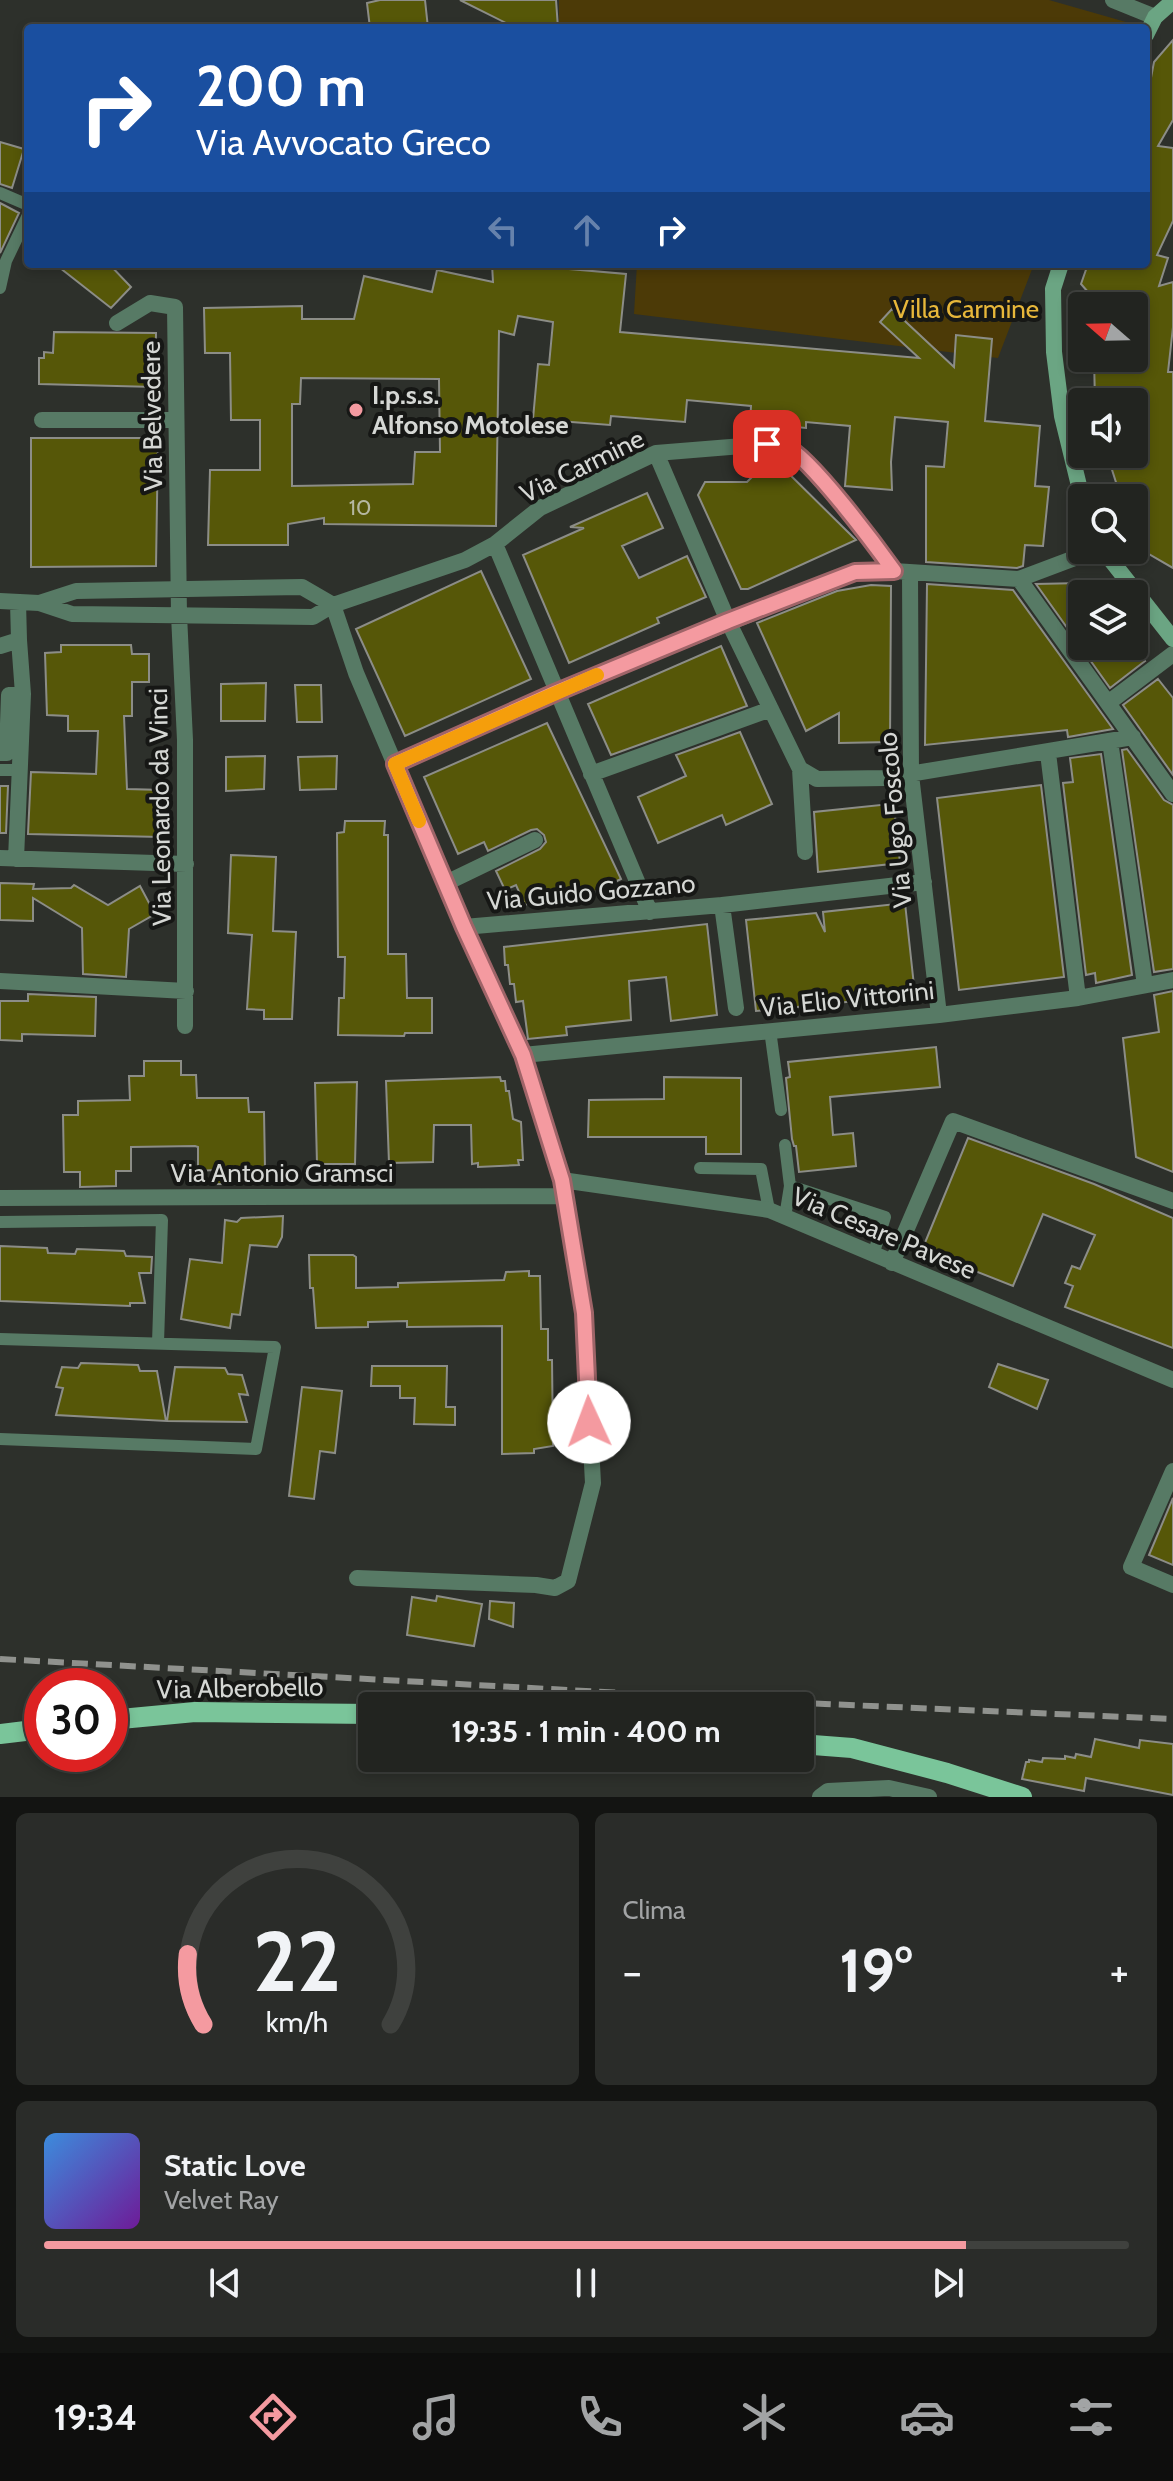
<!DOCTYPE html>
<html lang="it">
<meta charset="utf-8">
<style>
body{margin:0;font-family:Cabin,sans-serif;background:#2a2c29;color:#f1f3f6;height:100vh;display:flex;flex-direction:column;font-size:30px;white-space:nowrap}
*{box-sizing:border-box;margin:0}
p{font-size:26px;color:#a2a4a5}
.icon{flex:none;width:44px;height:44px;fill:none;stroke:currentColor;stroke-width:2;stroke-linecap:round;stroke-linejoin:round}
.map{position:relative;height:1797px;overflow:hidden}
.details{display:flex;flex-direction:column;gap:16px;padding:16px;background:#131412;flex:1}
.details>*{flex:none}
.banner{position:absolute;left:24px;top:24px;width:1126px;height:244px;border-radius:8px;box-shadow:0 4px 12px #0003,0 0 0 2px #3f413e;background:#1a4fa0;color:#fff;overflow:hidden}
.needle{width:52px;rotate:290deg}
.tools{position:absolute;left:1068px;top:292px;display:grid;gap:16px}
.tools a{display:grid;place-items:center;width:80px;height:80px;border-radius:8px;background:#222420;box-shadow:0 4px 12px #0003,0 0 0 2px #3f413e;font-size:40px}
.speed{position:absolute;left:24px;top:1668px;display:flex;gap:16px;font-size:40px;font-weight:700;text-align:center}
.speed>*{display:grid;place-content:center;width:104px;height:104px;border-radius:50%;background:#222420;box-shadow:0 4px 12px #0003,0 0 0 2px #3f413e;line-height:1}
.speed .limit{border:12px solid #d22;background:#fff;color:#111}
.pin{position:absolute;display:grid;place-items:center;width:68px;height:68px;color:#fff;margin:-34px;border-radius:16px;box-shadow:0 4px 12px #0006}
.me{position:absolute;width:88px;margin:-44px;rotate:358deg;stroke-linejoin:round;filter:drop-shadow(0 0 6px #0008)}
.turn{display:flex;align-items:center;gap:28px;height:168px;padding:0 40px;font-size:36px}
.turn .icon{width:104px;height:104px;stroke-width:2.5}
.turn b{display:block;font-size:56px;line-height:68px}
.lanes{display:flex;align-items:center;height:76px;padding:0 40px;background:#0003;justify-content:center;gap:40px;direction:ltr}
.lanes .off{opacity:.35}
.big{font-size:60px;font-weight:800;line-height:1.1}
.details .card{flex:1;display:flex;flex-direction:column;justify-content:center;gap:12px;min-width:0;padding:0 28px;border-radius:12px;background:#2a2c29}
.details .dial{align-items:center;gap:0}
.dial svg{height:208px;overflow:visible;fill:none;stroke:#3f413e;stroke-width:7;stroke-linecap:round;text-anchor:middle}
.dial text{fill:#f1f3f6;stroke:none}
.song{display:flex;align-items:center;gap:24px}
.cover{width:96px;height:96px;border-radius:12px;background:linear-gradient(135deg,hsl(210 70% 55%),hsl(280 70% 35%))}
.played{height:8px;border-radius:4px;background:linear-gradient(90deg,#f49aa0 85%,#3f413e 85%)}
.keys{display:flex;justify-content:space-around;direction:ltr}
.heat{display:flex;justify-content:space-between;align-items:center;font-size:44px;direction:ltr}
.details .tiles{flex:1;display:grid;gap:16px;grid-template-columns:1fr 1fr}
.card:last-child{grid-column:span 2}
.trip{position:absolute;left:358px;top:1692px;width:456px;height:80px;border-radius:8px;background:#222420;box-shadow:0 4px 12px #0003,0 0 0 2px #3f413e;font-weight:800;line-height:80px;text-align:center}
.dock{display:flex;height:128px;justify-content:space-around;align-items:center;background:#0e0e0d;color:#a2a4a5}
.dock .icon{width:56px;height:56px}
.dock .on{color:#f49aa0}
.dock b{font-size:36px;color:#f1f3f6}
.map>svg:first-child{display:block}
.green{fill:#4c3a07}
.building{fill:#565708;stroke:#8c8d87;stroke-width:2;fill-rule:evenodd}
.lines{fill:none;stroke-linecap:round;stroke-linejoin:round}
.lane{stroke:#577a65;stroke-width:12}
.street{stroke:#577a65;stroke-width:16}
.secondary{stroke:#6ba583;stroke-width:16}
.primary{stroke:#7ac59a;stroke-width:20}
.rail{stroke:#90928e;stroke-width:6;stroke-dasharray:16 8;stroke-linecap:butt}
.route-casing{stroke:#9f6468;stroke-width:20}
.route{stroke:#f49aa0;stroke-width:14}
.slow{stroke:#f59e0b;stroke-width:14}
.poi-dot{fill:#f49aa0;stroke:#161715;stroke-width:3}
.labels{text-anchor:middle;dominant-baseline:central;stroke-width:8;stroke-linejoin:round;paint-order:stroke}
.number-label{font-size:22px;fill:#b5b7a1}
.park-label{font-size:26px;fill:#e7b73a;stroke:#161715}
.poi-label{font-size:26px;font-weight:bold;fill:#d5d7d4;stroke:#161715;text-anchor:start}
.street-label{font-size:26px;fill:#d5d7d4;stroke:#161715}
</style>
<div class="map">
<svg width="1173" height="1797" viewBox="0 0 1173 1797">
<rect width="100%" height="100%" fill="#2d302b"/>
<!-- green -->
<path class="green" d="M 559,0 L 1049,0 L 1126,22 L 1124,28 L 559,28 Z
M 637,264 L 1034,264 L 998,358 L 634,314 Z"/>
<!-- building -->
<path class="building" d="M 380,0 L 425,0 L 428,28 L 370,28 L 367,3 Z
M 460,0 L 556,0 L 558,28 L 516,28 Z
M 1173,40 L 1173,120 L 1158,146 L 1173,148 L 1173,221 L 1157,255 L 1168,258 L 1159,286 L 1173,282 L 1173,327 L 1168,372 L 1173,372 L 1173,568 L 1135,546 L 1134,498 L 1121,498 L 1107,454 L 1145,454 L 1137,427 L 1141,402 L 1095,402 L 1094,358 L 1134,358 L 1134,300 L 1088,292 L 1081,284 L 1088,264 L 1146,264 L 1146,104 L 1154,62 Z
M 0,142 L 24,149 L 12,188 L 0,184 Z
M 0,203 L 19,213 L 0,253 Z
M 55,264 L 109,264 L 131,287 L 111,308 Z
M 492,264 L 548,264 L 547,267 L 626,274 L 620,332 L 919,358 L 880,322 L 892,309 L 954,367 L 956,335 L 992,339 L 985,421 L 1040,426 L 1035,486 L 1049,487 L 1043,546 L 1025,545 L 1023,566 L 1017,568 L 926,562 L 926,466 L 944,467 L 948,422 L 895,417 L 891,462 L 892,490 L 845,486 L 850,426 L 806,422 L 806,428 L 750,423 L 751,406 L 687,400 L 685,422 L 611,416 L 610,425 L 533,419 L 538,364 L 549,365 L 553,322 L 518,316 L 514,335 L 499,331 L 496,526 L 324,524 L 324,518 L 288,524 L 288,545 L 208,545 L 210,470 L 260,470 L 260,420 L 231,420 L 230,353 L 205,353 L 204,308 L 302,306 L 302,319 L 354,319 L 364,276 L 432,292 L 437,270 L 493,282 ZM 301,378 L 439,379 L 440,452 L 415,452 L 413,484 L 292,486 L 292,404 L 300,404 Z
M 54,332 L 156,333 L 155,387 L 39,384 L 39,358 L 44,358 L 44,352 L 53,353 Z
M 31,438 L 158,438 L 156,566 L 31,567 Z
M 772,457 L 856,540 L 748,589 L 741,589 L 698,495 L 705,482 L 747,482 Z
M 647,493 L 663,528 L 622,546 L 639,578 L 687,556 L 706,597 L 657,618 L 659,623 L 569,663 L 523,555 L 584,528 L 570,527 Z
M 481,571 L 531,679 L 405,736 L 356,629 Z
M 1082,583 L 1082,646 L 1134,646 L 1145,661 L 1110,688 L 1036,584 Z
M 927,584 L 1013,590 L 1113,729 L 1068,737 L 1067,730 L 925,745 Z
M 871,585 L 891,586 L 890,742 L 839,743 L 839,713 L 806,731 L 757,623 L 837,591 Z
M 61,645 L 131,645 L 132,654 L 149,654 L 149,682 L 132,682 L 132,716 L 124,716 L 127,789 L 163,790 L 161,837 L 28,834 L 31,772 L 96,774 L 98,731 L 68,731 L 68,716 L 47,715 L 45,653 L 61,652 Z
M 721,646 L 747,706 L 611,755 L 588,704 Z
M 1158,679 L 1173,698 L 1173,775 L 1123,705 Z
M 266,683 L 265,721 L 221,721 L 221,684 Z
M 295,685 L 321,685 L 322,722 L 297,722 Z
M 547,723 L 621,879 L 586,896 L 583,887 L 554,901 L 551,894 L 525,905 L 516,885 L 505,890 L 496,871 L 540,849 L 546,842 L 544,835 L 537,829 L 531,830 L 488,851 L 484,842 L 458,854 L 424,777 Z
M 740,732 L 772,804 L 726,825 L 722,815 L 658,843 L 638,797 L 686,776 L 676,755 Z
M 1127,749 L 1164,800 L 1173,805 L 1173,969 L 1154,972 L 1122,750 Z
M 1101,754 L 1132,975 L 1096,983 L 1095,973 L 1086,975 L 1063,783 L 1073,782 L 1070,758 Z
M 265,756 L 264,789 L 226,791 L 226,757 Z
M 337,756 L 336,789 L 300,790 L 298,757 Z
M 1041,785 L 1064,977 L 959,990 L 937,798 Z
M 0,786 L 8,786 L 6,833 L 0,833 Z
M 890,804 L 890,806 L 894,806 L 900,863 L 818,872 L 814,812 Z
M 345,821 L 385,821 L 384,835 L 388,835 L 388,954 L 406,954 L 407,998 L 432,998 L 432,1033 L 405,1033 L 404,1036 L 338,1035 L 339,998 L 344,998 L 345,957 L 338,957 L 337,833 L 344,832 Z
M 231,855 L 276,857 L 273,931 L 296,932 L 292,1019 L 264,1019 L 264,1010 L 247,1009 L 252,935 L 228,933 Z
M 0,883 L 34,884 L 33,889 L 71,888 L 74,885 L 108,905 L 140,886 L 155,914 L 129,929 L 126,977 L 83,974 L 82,928 L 33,898 L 33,921 L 0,920 Z
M 905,903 L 915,995 L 756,1011 L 746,920 L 816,913 L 825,932 L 823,912 Z
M 707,924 L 717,1015 L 671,1021 L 666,977 L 629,981 L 631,1020 L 566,1027 L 567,1035 L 528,1039 L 523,1001 L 516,1002 L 514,984 L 510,984 L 508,965 L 505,965 L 504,947 Z
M 1173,991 L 1173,1172 L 1136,1157 L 1123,1038 L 1159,1032 L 1154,995 Z
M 28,994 L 96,997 L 95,1036 L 22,1034 L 22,1041 L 0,1040 L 0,1001 L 28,1001 Z
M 936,1047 L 940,1087 L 830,1097 L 833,1135 L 853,1133 L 856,1166 L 799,1172 L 796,1146 L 794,1146 L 792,1139 L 786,1078 L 790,1077 L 788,1062 Z
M 144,1061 L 181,1061 L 181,1075 L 196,1075 L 197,1098 L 248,1098 L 249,1112 L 264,1112 L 265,1169 L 250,1169 L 250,1184 L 214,1184 L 214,1170 L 198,1171 L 198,1147 L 195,1146 L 131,1147 L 131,1171 L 116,1171 L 116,1186 L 80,1187 L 80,1172 L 64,1172 L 63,1115 L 78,1115 L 78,1101 L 130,1100 L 129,1076 L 144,1076 Z
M 500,1077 L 501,1081 L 505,1081 L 506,1091 L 509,1091 L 513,1119 L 521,1122 L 523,1160 L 518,1160 L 519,1165 L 478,1167 L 478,1163 L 472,1164 L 471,1125 L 434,1125 L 433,1162 L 389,1163 L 386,1081 Z
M 664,1077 L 741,1078 L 741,1154 L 706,1154 L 706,1137 L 588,1137 L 589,1100 L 664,1099 Z
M 357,1082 L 355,1164 L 317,1164 L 315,1083 Z
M 968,1138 L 1094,1184 L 1173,1218 L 1173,1348 L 1065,1307 L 1073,1286 L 1065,1283 L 1072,1266 L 1080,1269 L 1095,1235 L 1043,1214 L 1013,1286 L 922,1250 Z
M 283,1216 L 282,1237 L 277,1247 L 250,1245 L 240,1315 L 232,1314 L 230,1328 L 181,1319 L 190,1259 L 222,1263 L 225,1220 L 237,1222 L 241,1218 Z
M 0,1246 L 47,1248 L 48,1253 L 75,1254 L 77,1249 L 124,1251 L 126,1256 L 152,1257 L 151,1273 L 139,1273 L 145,1303 L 130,1303 L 130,1306 L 0,1301 Z
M 309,1255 L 353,1255 L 356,1257 L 356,1288 L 398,1287 L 398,1283 L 504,1280 L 506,1272 L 529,1271 L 529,1276 L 540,1276 L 541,1329 L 548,1329 L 548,1360 L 552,1360 L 553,1446 L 534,1449 L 534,1453 L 502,1454 L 502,1326 L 407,1327 L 407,1321 L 368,1322 L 368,1327 L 316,1328 L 313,1288 L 310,1288 Z
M 81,1363 L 138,1365 L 140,1371 L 157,1371 L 166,1421 L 56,1415 L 63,1388 L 56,1387 L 62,1367 L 78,1368 Z
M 998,1364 L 1048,1380 L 1037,1409 L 989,1387 Z
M 372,1366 L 447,1366 L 446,1407 L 455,1407 L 455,1425 L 414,1424 L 415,1398 L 400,1398 L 400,1386 L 371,1386 Z
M 175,1367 L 225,1368 L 228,1374 L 242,1375 L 248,1395 L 239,1394 L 247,1422 L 167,1421 Z
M 302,1387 L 342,1391 L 335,1453 L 320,1451 L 314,1499 L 289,1496 Z
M 1173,1498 L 1173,1565 L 1149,1555 Z
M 437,1596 L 482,1604 L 474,1646 L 407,1635 L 412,1597 L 436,1601 Z
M 490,1601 L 514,1603 L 513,1627 L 489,1619 Z
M 1095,1739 L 1139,1748 L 1140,1740 L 1173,1744 L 1173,1795 L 1086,1778 L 1084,1791 L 1022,1779 L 1026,1762 L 1029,1762 L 1029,1760 L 1042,1762 L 1043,1758 L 1065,1759 L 1065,1756 L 1075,1758 L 1076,1754 L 1091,1757 Z"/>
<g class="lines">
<!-- lane -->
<path class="lane" d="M 0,193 L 28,205
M 0,288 L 6,261 L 28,215
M 0,770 L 19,770
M 770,1030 L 781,1110
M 785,1145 L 790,1186
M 700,1168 L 761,1169 L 769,1210
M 785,1217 L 790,1186 L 885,1217 L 873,1255
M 0,1222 L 162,1220 L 158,1343
M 0,1339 L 275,1347 L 256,1449 L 0,1439"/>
<!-- street -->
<path class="street" d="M 1113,0 L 1155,17
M 117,323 L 150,303 L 175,307 L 179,615 L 185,740 L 185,1026
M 42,420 L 176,420
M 656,453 L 728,621 L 800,769 L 805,852
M 495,544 L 650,912
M 910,573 L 911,775 L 939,1015
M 1019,579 L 1173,794
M 0,601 L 39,603 L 72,614 L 313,617 L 333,605 L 465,560 L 495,544 L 540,508 L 656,453 L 767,444 L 787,447 L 801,458 L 866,532 L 894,571
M 39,603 L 76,591 L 302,587 L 333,605
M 333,605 L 356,673 L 464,927 L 523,1055 L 562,1180 L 584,1313 L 593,1483 L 568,1581 L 555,1588 L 536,1585 L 357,1578
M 0,646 L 19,640 L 18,602
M 1108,703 L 1173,654
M 1110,741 L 1145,985
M 0,753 L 7,753 L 9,695 L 23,694
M 1048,753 L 1078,998
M 395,764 L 579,683 L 855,572 L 894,571 L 1019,579 L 1096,550
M 800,769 L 817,779 L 885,778 L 1133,737
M 591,774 L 771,709
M 0,858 L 186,864
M 16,859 L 23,694 L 19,640
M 446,883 L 535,840
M 722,905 L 736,1008
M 464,927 L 722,905 L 924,882
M 0,981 L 186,991
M 523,1055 L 939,1015 L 1078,998 L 1173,980
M 562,1180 L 769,1210 L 1173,1380
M 0,1198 L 564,1196
M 892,1263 L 953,1121 L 1173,1201
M 1173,1471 L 1131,1567 L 1173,1585
M 820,1797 L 828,1791 L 889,1788 L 929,1797"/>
<!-- secondary -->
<path class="secondary" d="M 1146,35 L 1155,17 L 1173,1
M 1061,264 L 1053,289 L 1054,352 L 1062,416 L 1082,498
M 1103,550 L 1173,639"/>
<!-- primary -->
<path class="primary" d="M 110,1720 L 195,1712 L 372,1714
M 0,1734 L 42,1729
M 800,1744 L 852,1748 L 947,1773 L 1022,1797"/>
<!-- rail -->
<path class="rail" d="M 0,1659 L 825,1704 L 1173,1719"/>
</g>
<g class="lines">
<!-- route casing -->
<g class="route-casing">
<path id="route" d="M 589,1422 L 584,1313 L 562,1180 L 523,1055 L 464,927 L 395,764 L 557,692 L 728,621 L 855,572 L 894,571 C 876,546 810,457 786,447 C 780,445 773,445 767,444"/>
</g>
<!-- route -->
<use href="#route" class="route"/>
<!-- slow -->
<path class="slow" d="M 419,821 L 395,764 L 597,675"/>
</g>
<!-- markers -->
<circle class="poi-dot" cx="356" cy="410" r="8"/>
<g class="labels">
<!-- number labels -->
<g class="number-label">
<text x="360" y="507">10</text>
</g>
<!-- park labels -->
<g class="park-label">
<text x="966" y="309">Villa Carmine</text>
</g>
<!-- poi labels -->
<g class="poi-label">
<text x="372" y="395">I.p.s.s.<tspan x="372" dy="30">Alfonso Motolese</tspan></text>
</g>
<!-- street labels -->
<g class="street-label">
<text transform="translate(152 416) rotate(-91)">Via Belvedere</text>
<text transform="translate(582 466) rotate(-26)">Via Carmine</text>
<text transform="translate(160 807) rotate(-91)">Via Leonardo da Vinci</text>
<text transform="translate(895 820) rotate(-95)">Via Ugo Foscolo</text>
<text transform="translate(591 892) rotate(-5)">Via Guido Gozzano</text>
<text transform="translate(847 999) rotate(-6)">Via Elio Vittorini</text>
<text x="282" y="1173">Via Antonio Gramsci</text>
<text transform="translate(884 1233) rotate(23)">Via Cesare Pavese</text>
<text transform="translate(240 1688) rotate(-1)">Via Alberobello</text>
</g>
</g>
</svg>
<div class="tools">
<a><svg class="needle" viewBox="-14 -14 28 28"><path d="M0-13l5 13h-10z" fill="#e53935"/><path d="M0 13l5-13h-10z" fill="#a2a4a5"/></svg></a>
<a><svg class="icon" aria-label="sound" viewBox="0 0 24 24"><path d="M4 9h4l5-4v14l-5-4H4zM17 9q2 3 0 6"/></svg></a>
<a><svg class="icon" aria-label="search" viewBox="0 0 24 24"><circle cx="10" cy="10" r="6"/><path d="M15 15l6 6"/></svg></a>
<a><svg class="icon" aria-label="layers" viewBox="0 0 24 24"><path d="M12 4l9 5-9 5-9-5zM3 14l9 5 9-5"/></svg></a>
</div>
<div class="speed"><div class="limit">30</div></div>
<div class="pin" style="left:767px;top:444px;background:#d93025"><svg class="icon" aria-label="arrive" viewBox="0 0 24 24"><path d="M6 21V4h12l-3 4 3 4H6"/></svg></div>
<svg class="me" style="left:589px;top:1422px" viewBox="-20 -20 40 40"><circle r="19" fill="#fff"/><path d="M0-13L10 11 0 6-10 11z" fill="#f49aa0"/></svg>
<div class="trip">19:35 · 1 min · 400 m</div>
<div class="banner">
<div class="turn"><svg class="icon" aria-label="right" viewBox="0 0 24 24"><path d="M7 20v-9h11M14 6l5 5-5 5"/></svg><div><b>200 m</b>Via Avvocato Greco</div></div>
<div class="lanes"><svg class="icon off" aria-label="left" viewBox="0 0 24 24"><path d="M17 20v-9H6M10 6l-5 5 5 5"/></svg><svg class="icon off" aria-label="ahead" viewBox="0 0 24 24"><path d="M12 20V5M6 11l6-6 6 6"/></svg><svg class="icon" aria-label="right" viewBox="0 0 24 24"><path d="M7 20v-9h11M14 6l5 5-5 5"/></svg></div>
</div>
</div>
<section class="details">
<div class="tiles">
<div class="card dial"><svg viewBox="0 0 100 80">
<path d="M14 69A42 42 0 1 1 86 69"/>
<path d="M14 69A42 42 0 0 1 8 42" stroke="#f49aa0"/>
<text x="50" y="56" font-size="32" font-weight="700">22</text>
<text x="50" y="72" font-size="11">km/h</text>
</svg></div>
<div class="card"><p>Clima</p>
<div class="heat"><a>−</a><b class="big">19°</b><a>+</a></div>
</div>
<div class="card">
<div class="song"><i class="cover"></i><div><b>Static Love</b><p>Velvet Ray</p></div></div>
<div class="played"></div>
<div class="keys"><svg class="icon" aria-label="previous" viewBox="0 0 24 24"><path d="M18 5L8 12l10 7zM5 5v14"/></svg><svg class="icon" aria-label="pause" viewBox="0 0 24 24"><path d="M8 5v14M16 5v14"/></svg><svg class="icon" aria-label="next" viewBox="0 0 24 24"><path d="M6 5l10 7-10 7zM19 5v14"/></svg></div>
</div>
</div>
</section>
<nav class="dock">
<b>19:34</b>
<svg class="icon on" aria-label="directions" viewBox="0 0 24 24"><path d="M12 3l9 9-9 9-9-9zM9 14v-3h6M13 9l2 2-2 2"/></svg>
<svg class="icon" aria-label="music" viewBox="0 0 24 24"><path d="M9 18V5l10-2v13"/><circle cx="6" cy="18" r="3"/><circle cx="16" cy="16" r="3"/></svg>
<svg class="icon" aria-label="phone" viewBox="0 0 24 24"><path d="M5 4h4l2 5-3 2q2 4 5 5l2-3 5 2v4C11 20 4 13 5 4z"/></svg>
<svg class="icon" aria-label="climate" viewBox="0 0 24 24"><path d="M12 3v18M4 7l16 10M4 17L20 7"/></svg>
<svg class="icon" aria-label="car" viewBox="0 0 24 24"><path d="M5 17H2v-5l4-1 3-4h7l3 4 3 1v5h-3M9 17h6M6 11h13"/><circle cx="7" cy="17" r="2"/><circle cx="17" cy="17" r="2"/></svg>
<svg class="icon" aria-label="filters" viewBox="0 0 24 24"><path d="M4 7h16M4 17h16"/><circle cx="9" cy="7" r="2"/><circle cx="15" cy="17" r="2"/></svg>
</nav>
